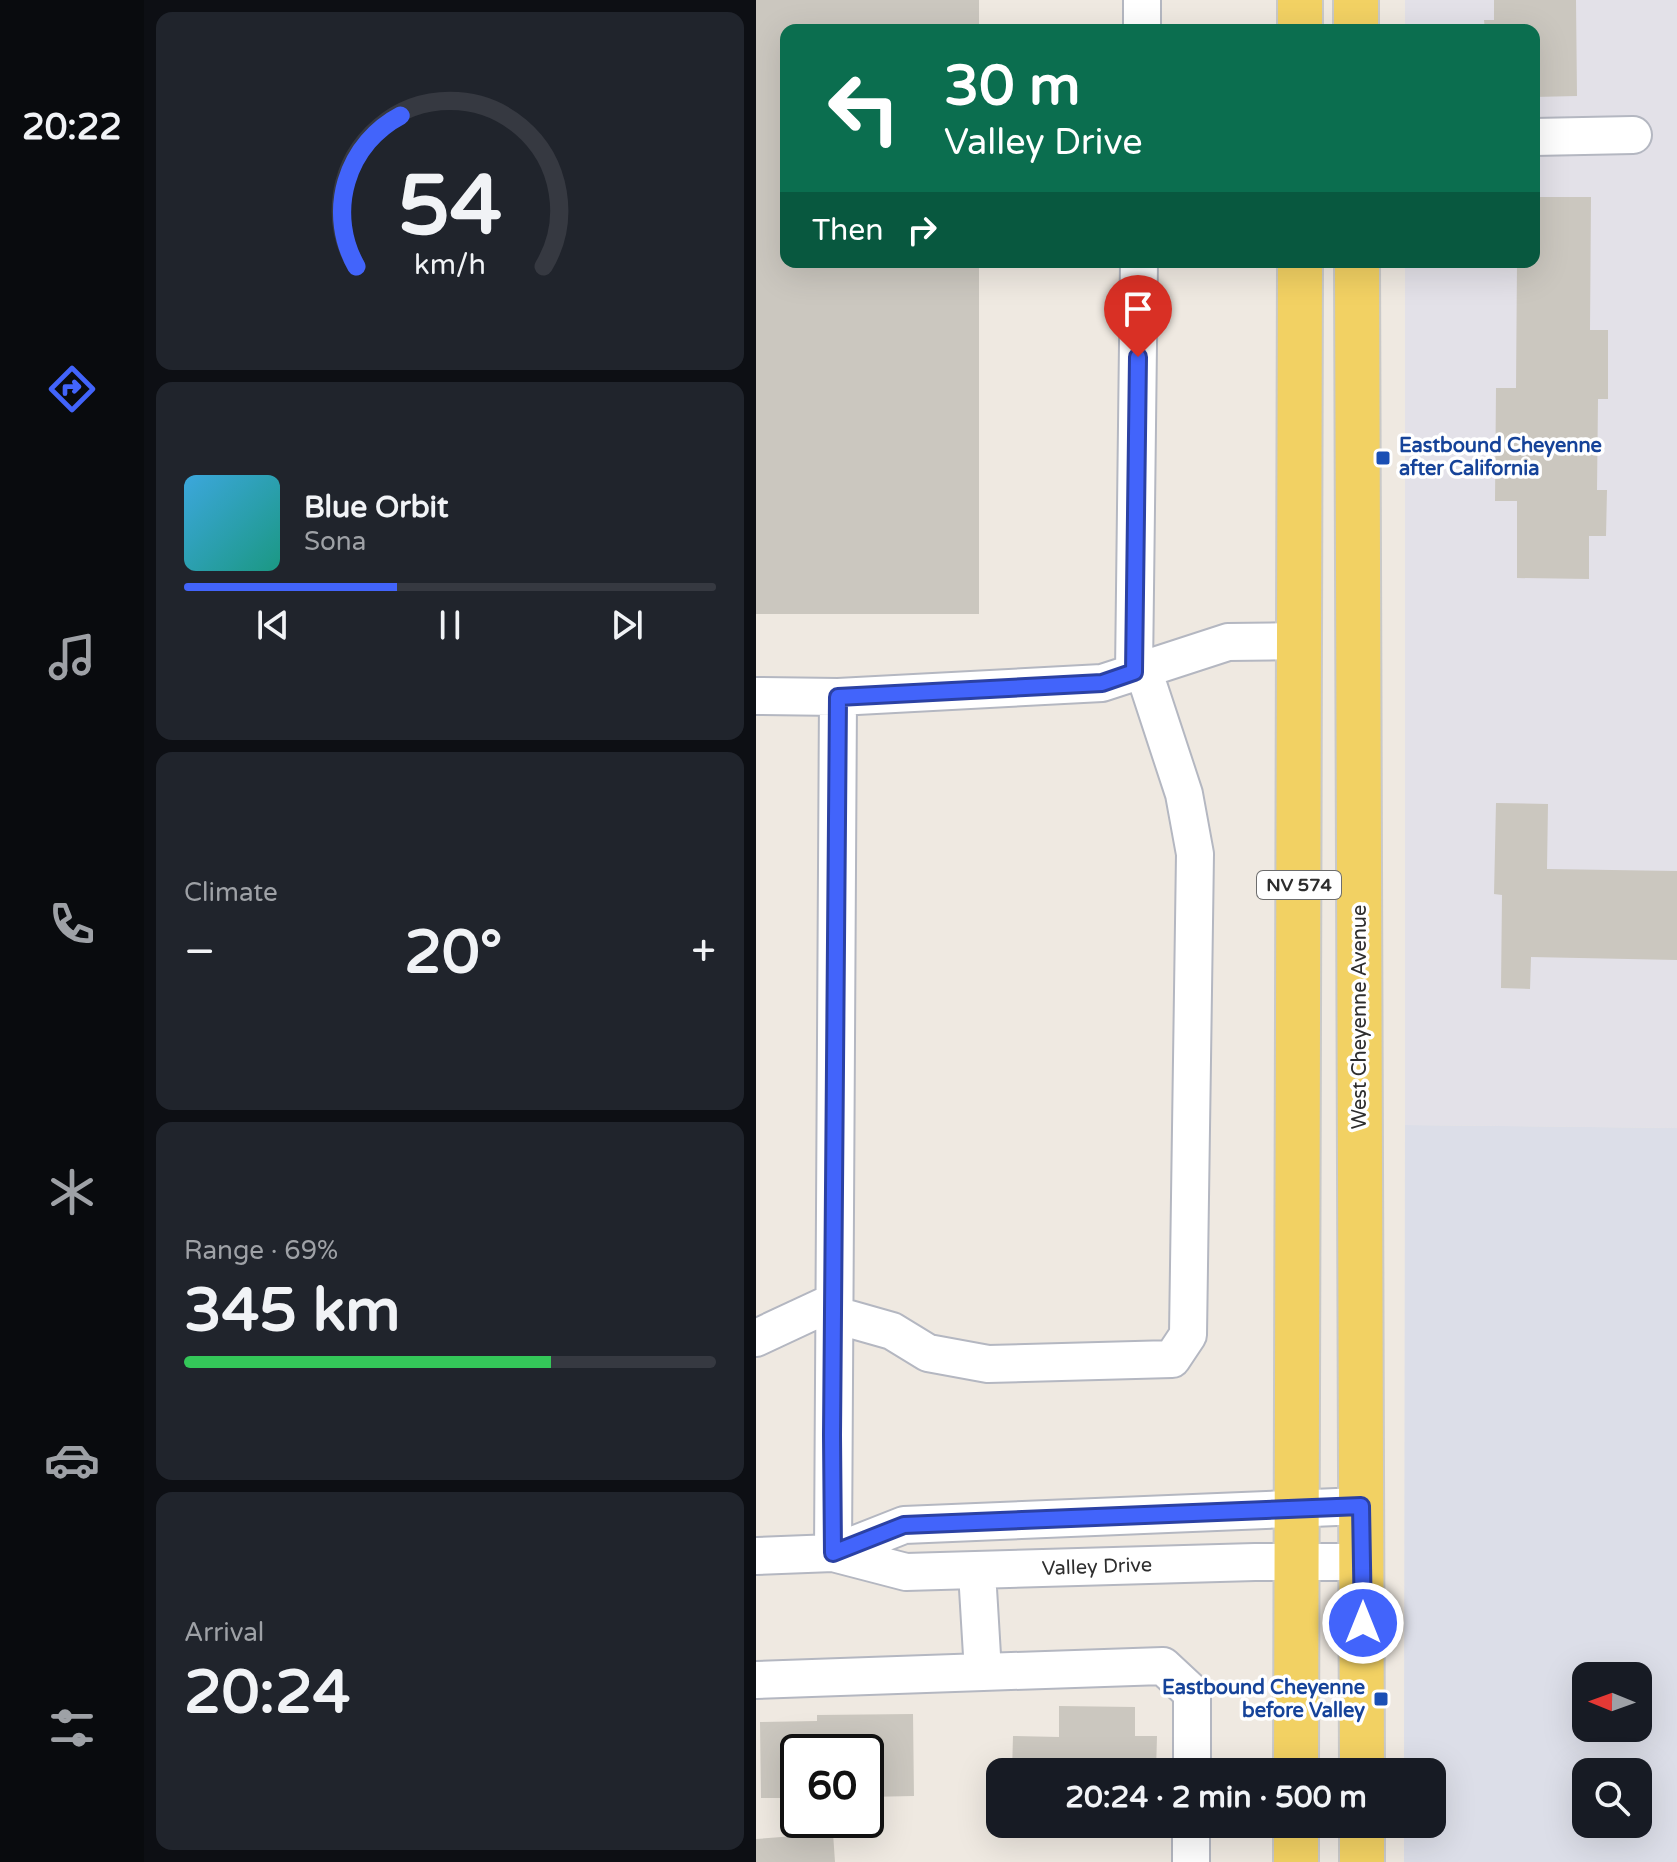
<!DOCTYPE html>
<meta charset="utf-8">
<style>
body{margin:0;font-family:"Varela Round",sans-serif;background:#20242c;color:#f1f3f6;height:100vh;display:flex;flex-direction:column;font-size:30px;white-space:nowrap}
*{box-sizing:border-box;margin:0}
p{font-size:26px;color:#9ea1a6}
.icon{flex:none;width:44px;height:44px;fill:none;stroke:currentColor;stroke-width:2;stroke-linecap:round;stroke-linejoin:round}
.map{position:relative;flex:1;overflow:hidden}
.details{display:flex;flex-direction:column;gap:12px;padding:12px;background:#0d0f14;width:612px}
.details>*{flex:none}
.hud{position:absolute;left:24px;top:24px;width:760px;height:244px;border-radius:16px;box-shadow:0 8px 32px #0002;background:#0b6e4f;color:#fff;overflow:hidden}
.needle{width:52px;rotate:271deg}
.tools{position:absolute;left:816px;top:1662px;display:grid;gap:16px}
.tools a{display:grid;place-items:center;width:80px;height:80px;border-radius:16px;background:#171b24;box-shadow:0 8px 32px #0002;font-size:40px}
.speed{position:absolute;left:24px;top:1734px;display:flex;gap:16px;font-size:40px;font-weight:700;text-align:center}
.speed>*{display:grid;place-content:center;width:104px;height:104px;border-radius:50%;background:#171b24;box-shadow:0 8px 32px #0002;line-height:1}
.speed .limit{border:4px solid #111;border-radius:12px;background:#fff;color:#111}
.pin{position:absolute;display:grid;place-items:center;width:68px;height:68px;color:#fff;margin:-82px -34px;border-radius:50% 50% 50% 0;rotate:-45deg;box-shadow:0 0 8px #0007}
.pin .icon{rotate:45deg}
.me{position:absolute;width:88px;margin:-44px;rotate:0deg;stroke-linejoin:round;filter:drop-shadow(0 0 6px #0008)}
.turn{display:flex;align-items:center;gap:28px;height:168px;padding:0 32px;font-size:36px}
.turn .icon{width:104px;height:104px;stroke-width:2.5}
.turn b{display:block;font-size:56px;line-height:68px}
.then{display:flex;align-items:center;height:76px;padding:0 32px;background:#0003;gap:16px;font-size:30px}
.big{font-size:60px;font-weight:700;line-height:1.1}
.details .widget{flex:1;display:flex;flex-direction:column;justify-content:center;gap:12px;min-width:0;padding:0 28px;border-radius:16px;background:#20242c}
.details .dial{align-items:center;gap:0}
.dial svg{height:208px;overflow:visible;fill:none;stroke:#363941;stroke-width:7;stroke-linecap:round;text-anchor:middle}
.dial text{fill:#f1f3f6;stroke:none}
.song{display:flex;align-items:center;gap:24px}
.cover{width:96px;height:96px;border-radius:12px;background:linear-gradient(135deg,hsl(200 70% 55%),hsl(170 70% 35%))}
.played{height:8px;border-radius:4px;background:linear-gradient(90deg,#4264fb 40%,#363941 40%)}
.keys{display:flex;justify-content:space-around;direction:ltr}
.heat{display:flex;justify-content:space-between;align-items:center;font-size:44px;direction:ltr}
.charge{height:12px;border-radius:6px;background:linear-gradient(90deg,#34c759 69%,#363941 0)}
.trip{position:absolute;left:230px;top:1758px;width:460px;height:80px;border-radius:16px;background:#171b24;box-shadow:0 8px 32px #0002;font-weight:700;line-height:80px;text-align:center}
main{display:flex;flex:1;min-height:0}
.tabs{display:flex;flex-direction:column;width:144px;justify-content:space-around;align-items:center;background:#090b0e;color:#9ea1a6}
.tabs .icon{width:56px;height:56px}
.tabs .selected{color:#4264fb}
.tabs b{font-size:36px;color:#f1f3f6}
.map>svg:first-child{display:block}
.industrial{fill:#e3e1e8}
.airport{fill:#dcdee8;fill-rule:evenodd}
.building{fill:#cbc7bf}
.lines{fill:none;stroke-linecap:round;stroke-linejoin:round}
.minor-casing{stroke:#b4b7c1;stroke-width:40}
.major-casing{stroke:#c9c9c9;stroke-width:48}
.minor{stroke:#fff;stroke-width:36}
.major{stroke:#f2d163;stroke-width:44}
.route-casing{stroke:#2b41a3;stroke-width:20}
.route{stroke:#4264fb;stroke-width:14}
.transit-dot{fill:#1a4fb4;stroke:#fff;stroke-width:3}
.labels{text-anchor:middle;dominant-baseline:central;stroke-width:7;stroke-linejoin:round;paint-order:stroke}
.shield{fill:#fff;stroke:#6d6d6d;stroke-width:2}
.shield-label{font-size:18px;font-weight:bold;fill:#2e2e2e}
.transit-label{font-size:20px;font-weight:bold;fill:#164399;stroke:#fff;text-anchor:start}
.street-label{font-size:20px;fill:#2e2e2e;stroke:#fff}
</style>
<main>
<nav class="tabs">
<b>20:22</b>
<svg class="icon selected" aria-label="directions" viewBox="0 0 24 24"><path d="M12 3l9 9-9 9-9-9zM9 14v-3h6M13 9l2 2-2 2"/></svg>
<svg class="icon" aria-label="music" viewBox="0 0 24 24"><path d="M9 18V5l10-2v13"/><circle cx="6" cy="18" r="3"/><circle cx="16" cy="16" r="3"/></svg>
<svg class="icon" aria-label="phone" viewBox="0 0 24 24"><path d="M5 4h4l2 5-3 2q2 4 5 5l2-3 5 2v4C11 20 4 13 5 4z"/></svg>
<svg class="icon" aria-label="climate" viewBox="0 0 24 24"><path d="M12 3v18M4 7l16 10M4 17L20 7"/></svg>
<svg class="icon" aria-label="car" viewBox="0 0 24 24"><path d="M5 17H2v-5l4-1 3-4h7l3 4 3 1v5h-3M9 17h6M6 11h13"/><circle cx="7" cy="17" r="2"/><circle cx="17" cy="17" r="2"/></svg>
<svg class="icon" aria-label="filters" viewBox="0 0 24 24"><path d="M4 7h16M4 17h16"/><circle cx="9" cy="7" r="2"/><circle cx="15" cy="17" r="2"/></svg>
</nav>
<section class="details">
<div class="widget dial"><svg viewBox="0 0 100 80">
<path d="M14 69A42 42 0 1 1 86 69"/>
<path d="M14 69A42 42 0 0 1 31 11" stroke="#4264fb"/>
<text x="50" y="56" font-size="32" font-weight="700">54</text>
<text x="50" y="72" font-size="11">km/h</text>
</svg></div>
<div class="widget">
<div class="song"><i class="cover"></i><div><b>Blue Orbit</b><p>Sona</p></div></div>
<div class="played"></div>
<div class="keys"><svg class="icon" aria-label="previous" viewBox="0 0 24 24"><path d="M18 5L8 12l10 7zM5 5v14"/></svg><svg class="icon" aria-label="pause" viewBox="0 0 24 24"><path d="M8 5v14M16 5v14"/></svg><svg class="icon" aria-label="next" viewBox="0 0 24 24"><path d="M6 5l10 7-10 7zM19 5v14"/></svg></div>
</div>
<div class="widget"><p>Climate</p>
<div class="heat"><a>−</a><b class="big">20°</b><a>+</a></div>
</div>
<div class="widget"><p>Range · 69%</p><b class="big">345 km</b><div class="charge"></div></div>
<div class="widget"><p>Arrival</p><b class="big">20:24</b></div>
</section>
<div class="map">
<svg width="921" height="1862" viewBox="0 0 921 1862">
<rect width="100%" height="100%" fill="#efe9e1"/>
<!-- industrial -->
<path class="industrial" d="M 649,0 L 921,0 L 921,1128 L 649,1125 L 649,262 L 778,262 L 778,30 L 649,30 Z"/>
<!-- airport -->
<path class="airport" d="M 649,1125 L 921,1128 L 921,1862 L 648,1862 L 648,1824 L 676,1824 L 676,1772 L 648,1772 ZM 830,1676 L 882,1676 L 882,1728 L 830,1728 ZM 830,1772 L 882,1772 L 882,1824 L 830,1824 Z"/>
<!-- building -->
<path class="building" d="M 0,0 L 223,0 L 223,30 L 30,30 L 30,262 L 223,262 L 223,614 L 0,614 Z
M 738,0 L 820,0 L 821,96 L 778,97 L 778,30 L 729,30 L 728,20 L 738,20 Z
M 778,197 L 835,197 L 834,330 L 852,330 L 852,399 L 842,399 L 841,490 L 851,490 L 850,536 L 833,536 L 833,579 L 761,578 L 761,501 L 739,501 L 740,388 L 760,388 L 761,262 L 778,262 Z
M 740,803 L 792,804 L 791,869 L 921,871 L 921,960 L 775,957 L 774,989 L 745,988 L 746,895 L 738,894 Z
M 303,1706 L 379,1707 L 379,1736 L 401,1736 L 400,1772 L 256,1772 L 257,1736 L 303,1737 Z
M 157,1714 L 158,1796 L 110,1797 L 110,1752 L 42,1752 L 42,1798 L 5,1798 L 4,1722 L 61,1721 L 61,1715 Z
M 77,1833 L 79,1862 L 0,1862 L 0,1839 Z"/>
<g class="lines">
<!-- minor casing -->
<g class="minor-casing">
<path id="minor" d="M 386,30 L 386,0
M 778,137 L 877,135
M 378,672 L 383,262
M 0,696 L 82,697 L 77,1553
M 82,697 L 346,683 L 472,642 L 543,641
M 76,1314 L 136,1331 L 172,1353 L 232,1364 L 416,1359 L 432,1335 L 439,854 L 428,794 L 387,669
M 0,1338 L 77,1302
M 77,1553 L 148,1525 L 605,1506
M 0,1556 L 77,1553 L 150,1572 L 499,1562 L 607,1562
M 227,1672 L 407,1666 L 436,1693 L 436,1772
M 0,1680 L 227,1672 L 221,1572
M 435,1862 L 435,1824"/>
</g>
<!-- major casing -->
<g class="major-casing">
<path id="major" d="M 600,0 L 600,30
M 544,30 L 544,0
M 601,262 L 606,1772
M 540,1772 L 544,262
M 540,1862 L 540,1824
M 606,1862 L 606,1824"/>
</g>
<!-- minor -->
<use href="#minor" class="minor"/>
<!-- major -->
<use href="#major" class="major"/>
</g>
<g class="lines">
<!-- route casing -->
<g class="route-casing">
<path id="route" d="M 382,357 L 378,672 L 346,683 L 82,697 L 76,1435 L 77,1553 L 148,1525 L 605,1506 L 607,1623"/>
</g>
<!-- route -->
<use href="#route" class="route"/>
</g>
<!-- markers -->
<g class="transit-dot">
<rect x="619" y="450" width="16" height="16" rx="4"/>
<rect x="617" y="1691" width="16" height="16" rx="4"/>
</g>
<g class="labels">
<!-- shield labels -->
<rect class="shield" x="501" y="871" width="84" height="28" rx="6"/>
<g class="shield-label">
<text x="543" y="885">NV 574</text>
</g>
<!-- transit labels -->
<g class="transit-label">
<text x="643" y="446">Eastbound Cheyenne<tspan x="643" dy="23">after California</tspan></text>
<text x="609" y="1688" text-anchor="end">Eastbound Cheyenne<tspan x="609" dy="23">before Valley</tspan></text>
</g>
<!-- street labels -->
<g class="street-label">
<text transform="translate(604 1017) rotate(-90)">West Cheyenne Avenue</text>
<text transform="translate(341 1567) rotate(-2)">Valley Drive</text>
</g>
</g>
</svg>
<div class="tools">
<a><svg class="needle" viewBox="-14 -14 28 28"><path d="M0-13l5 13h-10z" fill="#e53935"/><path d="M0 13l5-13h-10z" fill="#9ea1a6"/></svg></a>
<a><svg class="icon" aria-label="search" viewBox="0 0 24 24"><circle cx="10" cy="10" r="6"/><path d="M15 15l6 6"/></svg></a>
</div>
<div class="speed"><div class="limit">60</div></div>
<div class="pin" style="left:382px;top:357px;background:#d93025"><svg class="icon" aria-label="arrive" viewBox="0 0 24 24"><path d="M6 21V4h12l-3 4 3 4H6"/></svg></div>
<svg class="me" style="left:607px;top:1623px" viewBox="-20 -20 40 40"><circle r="17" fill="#4264fb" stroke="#fff" stroke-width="3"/><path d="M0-11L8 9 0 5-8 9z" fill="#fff"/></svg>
<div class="trip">20:24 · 2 min · 500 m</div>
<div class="hud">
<div class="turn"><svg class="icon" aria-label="left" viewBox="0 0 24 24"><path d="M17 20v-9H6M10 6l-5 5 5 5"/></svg><div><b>30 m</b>Valley Drive</div></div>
<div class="then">Then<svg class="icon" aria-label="right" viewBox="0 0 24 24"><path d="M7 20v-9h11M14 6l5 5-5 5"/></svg></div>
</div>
</div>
</main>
